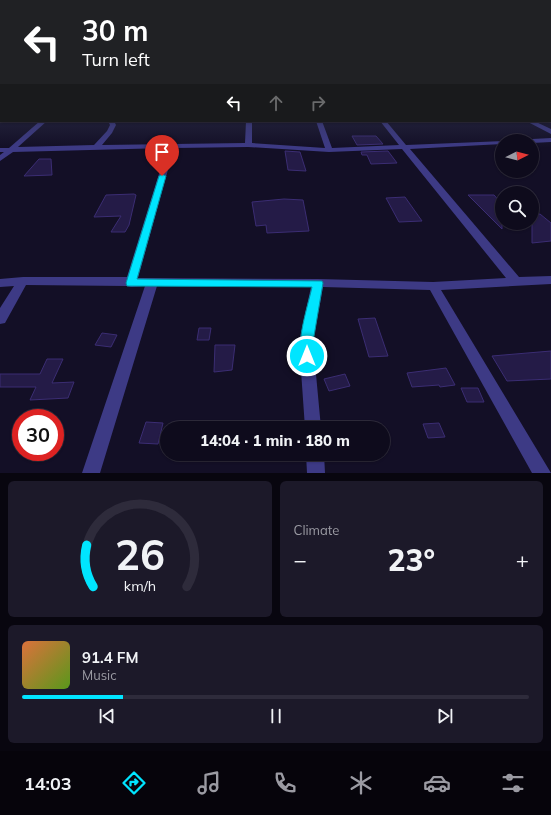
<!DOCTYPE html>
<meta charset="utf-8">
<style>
body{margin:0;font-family:Mulish,sans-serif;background:#1c1929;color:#f1f3f6;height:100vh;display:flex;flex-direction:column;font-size:15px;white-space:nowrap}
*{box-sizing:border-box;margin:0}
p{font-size:13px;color:#9b9ba3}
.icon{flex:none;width:22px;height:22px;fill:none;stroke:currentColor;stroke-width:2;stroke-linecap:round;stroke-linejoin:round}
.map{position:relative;height:473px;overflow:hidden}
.panel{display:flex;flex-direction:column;gap:8px;padding:8px;background:#08060f;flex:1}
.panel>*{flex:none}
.top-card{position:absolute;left:0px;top:0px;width:551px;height:122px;box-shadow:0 1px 3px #0004,0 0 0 1px #2e2b3b;background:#202124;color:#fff;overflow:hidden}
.needle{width:26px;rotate:84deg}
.fabs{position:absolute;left:495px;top:134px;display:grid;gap:8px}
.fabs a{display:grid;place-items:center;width:44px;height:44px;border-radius:50%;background:#0e0b1c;box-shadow:0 1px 3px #0004,0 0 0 1px #2e2b3b;font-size:20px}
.speed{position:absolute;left:12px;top:409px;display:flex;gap:8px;font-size:20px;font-weight:700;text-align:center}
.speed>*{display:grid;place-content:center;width:52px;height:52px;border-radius:50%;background:#0e0b1c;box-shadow:0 1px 3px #0004,0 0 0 1px #2e2b3b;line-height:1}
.speed .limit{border:6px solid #d22;background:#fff;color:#111}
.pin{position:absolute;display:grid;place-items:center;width:34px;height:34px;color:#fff;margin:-41px -17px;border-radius:50% 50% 50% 0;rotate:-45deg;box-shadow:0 0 4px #0007}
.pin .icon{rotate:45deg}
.me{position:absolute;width:44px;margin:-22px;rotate:0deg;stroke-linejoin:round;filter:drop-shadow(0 0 3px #0008)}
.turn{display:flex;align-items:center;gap:14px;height:84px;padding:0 16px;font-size:18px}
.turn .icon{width:52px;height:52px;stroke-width:2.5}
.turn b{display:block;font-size:28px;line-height:34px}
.lanes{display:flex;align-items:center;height:38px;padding:0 16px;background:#0003;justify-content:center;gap:20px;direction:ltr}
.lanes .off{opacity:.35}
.big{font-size:30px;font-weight:800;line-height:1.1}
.panel .widget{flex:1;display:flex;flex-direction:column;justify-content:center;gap:6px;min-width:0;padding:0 14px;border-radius:6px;background:#1c1929}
.panel .dial{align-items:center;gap:0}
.dial svg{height:104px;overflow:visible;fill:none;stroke:#2e2b3b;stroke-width:7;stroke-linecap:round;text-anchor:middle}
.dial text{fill:#f1f3f6;stroke:none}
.song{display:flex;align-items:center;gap:12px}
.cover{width:48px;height:48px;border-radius:6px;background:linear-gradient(135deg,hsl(20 70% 55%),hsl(90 70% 35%))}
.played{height:4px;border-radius:2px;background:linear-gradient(90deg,#00e5ff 20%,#2e2b3b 20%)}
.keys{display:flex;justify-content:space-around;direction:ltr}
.heat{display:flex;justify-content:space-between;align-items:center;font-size:22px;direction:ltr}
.panel .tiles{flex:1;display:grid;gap:8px;grid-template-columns:1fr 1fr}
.widget:last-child{grid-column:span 2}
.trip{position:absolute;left:160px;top:421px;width:230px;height:40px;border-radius:20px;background:#0e0b1c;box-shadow:0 1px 3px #0004,0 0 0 1px #2e2b3b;font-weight:800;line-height:40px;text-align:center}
.menu{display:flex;height:64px;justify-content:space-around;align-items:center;background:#06040b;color:#9b9ba3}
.menu .icon{width:28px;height:28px}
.menu .current{color:#00e5ff}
.menu b{font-size:18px;color:#f1f3f6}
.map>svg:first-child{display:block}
.building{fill:#241b47;stroke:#3b2d73}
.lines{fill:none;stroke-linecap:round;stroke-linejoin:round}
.minor{fill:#3d3a85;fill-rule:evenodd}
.route{fill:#00e5ff;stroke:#0095a6}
</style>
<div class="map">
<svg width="551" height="473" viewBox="0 0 551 473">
<rect width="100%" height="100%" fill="#130f26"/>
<!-- building -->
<path class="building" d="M 352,136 L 376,136 L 383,144 L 357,145 Z
M 285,151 L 300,152 L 306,171 L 288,170 Z
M 388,151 L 397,163 L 371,164 L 367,155 L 362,155 L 361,152 Z
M 39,159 L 51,159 L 52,175 L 24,176 Z
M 134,194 L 136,195 L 129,225 L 125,232 L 111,232 L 121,216 L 94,217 L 106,195 Z
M 468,195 L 494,195 L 502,204 L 502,229 Z
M 405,197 L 422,221 L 399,222 L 386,198 Z
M 284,199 L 303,200 L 309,231 L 267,233 L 266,225 L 256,226 L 252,202 Z
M 540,214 L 551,223 L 551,241 L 532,243 L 532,215 Z
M 375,318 L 388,356 L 369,357 L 358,319 Z
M 199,328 L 211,328 L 209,340 L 197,340 Z
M 102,333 L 117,335 L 111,347 L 95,345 Z
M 215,345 L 235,345 L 232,370 L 214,372 Z
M 551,351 L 551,379 L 507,381 L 492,356 Z
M 47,359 L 63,359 L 52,383 L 74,382 L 68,398 L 30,400 L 36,387 L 0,387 L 0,374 L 40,374 Z
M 446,368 L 455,385 L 440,387 L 439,385 L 412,387 L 407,373 Z
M 345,374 L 350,386 L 329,391 L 324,379 Z
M 461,388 L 478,388 L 484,402 L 467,402 Z
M 146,422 L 163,423 L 158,444 L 139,443 Z
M 439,423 L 445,437 L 428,438 L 423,424 Z"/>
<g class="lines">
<!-- minor -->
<path class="minor" d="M 0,92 L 1,92 L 1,96 L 0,96 Z
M 40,121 L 47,121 L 18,147 L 94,145 L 107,131 L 110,125 L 108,121 L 114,121 L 116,125 L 112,133 L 102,145 L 245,143 L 246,121 L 252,121 L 252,143 L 325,148 L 316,121 L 322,121 L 332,148 L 399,145 L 380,121 L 386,121 L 406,145 L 504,141 L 502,141 L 502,144 L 410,149 L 519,277 L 551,276 L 551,284 L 441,290 L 551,473 L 532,473 L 430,290 L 323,287 L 313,342 L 321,428 L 305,428 L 299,342 L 311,287 L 157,286 L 100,473 L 82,473 L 145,286 L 131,287 L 127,286 L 26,285 L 5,323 L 0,324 L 0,308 L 14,286 L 0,287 L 0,279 L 23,277 L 127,277 L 167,148 L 13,152 L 0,161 L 0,155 L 4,152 L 0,152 L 0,148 L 9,148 ZM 248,147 L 329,152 L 402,149 L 506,278 L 433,282 L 318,279 L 138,278 L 174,148 Z
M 526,121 L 534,121 L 551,129 L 551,134 Z
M 551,138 L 551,142 L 532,143 L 532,141 L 529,141 L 532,139 Z
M 306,454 L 324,454 L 325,473 L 307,473 Z"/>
</g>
<!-- sky -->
<linearGradient id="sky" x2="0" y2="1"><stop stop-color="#0a0815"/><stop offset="0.55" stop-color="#333752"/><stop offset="1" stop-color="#333752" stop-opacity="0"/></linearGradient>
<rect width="551" height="148" fill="url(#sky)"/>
<!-- route -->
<path class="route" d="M 162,174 L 166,176 L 137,279 L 322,281 L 323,283 L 313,342 L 314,356 L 312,360 L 307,362 L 303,360 C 295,343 308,306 312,287 L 127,286 L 126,283 L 159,176 Z"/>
</svg>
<div class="fabs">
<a><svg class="needle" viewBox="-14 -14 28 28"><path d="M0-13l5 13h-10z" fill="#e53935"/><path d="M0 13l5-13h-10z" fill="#9b9ba3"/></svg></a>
<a><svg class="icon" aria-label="search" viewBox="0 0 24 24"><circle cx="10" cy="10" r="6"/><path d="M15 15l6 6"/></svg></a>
</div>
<div class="speed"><div class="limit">30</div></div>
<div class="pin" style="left:162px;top:176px;background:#d93025"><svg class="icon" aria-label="arrive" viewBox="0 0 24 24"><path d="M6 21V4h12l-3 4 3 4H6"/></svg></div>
<svg class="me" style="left:307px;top:356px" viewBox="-20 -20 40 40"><circle r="17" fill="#00e5ff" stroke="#fff" stroke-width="3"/><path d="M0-11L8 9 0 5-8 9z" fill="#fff"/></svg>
<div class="trip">14:04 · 1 min · 180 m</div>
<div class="top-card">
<div class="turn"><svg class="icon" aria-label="left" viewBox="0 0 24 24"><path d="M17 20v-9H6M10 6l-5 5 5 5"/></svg><div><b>30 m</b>Turn left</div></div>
<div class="lanes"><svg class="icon" aria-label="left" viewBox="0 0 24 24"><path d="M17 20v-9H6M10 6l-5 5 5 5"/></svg><svg class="icon off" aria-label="ahead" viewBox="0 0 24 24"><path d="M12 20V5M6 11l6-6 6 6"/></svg><svg class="icon off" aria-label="right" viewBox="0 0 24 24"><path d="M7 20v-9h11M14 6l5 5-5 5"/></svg></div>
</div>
</div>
<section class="panel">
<div class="tiles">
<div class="widget dial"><svg viewBox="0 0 100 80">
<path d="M14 69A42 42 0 1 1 86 69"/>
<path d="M14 69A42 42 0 0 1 9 37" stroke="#00e5ff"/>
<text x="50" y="56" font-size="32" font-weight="700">26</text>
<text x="50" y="72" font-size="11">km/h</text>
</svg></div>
<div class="widget"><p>Climate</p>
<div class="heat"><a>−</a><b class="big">23°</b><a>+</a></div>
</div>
<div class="widget">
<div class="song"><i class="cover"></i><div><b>91.4 FM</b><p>Music</p></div></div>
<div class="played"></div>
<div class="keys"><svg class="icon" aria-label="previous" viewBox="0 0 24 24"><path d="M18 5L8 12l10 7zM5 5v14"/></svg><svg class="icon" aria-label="pause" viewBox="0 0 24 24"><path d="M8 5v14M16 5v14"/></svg><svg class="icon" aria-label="next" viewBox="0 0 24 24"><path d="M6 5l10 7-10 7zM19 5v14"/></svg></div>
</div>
</div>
</section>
<nav class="menu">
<b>14:03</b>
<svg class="icon current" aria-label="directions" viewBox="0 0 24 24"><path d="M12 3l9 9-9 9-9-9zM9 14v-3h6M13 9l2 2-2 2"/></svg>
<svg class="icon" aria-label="music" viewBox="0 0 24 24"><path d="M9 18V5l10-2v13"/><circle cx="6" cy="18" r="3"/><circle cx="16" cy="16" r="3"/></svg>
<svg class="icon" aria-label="phone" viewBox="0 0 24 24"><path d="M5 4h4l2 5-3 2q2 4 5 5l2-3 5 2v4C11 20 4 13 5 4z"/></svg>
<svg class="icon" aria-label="climate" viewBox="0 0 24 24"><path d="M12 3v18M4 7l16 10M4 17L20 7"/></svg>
<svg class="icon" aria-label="car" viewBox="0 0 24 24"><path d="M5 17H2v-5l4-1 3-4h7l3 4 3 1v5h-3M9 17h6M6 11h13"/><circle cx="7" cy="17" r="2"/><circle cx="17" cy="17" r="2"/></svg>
<svg class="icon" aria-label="filters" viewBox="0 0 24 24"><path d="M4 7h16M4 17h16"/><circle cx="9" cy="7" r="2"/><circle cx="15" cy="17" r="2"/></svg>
</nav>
